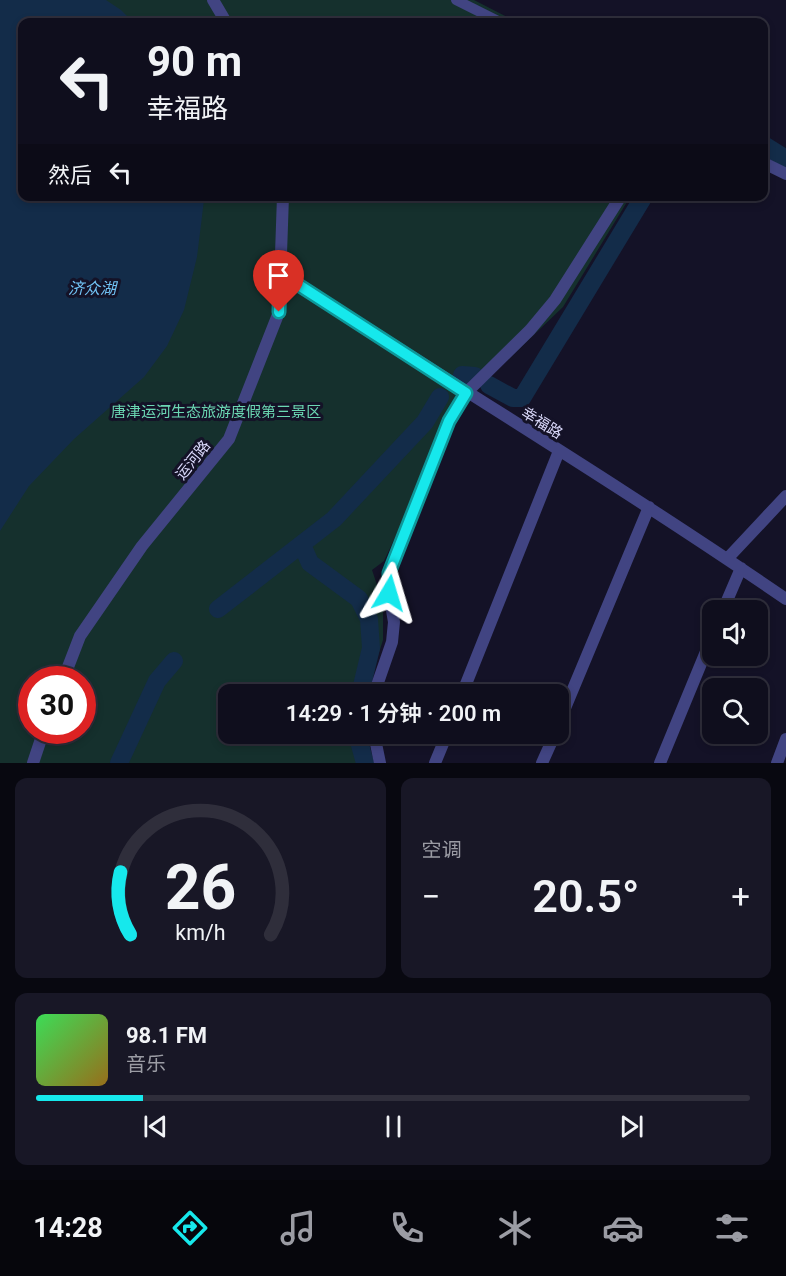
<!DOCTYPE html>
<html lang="zh">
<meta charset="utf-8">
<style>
body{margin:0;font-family:Roboto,"Noto Sans SC",sans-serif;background:#181726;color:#f1f3f6;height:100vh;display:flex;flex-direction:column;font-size:22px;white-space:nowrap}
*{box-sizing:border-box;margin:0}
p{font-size:20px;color:#9b9ca4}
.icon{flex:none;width:33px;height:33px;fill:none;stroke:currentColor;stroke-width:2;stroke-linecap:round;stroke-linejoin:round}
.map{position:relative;height:763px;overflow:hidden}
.panel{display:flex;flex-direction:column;gap:15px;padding:15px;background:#080810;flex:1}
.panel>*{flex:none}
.banner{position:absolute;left:18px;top:18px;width:750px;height:183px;border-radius:12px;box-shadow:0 3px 9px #0003,0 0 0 2px #2f2e3b;background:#0f0e1d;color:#f1f3f6;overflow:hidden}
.tools{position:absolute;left:702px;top:600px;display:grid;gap:12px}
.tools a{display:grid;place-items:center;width:66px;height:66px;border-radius:12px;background:#0f0e1d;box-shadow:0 3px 9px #0003,0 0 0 2px #2f2e3b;font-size:30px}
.speed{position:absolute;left:18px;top:666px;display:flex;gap:12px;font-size:30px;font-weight:700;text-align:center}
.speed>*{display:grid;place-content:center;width:78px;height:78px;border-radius:50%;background:#0f0e1d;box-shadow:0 3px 9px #0003,0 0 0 2px #2f2e3b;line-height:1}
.speed .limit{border:9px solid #d22;background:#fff;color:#111}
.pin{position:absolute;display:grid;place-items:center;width:51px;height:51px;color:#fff;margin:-62px -26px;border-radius:50% 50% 50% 0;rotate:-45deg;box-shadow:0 0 6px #0007}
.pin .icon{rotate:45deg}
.me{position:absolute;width:66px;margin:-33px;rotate:7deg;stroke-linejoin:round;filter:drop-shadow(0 0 4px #0008)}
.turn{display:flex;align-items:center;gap:21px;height:126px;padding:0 30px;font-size:27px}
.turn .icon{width:78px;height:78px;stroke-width:2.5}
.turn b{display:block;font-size:42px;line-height:51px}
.then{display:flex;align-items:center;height:57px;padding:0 30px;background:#0003;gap:12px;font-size:22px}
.big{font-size:45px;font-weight:600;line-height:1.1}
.panel .card{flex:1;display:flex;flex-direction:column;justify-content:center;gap:9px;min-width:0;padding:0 21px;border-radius:12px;background:#181726}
.panel .dial{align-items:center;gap:0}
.dial svg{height:156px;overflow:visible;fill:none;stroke:#2f2e3b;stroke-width:7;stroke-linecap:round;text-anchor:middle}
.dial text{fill:#f1f3f6;stroke:none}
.song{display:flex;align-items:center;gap:18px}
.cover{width:72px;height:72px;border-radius:9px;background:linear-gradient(135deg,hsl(130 70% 55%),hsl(40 70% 35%))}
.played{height:6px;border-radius:3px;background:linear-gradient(90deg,#16e8ec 15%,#2f2e3b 15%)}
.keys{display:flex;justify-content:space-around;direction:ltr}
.heat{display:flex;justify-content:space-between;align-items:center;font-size:33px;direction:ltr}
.panel .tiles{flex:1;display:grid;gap:15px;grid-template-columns:1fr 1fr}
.card:last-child{grid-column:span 2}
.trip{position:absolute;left:218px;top:684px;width:351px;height:60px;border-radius:12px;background:#0f0e1d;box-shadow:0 3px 9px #0003,0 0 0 2px #2f2e3b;font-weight:600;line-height:60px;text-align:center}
.dock{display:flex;height:96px;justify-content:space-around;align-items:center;background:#06060c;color:#9b9ca4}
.dock .icon{width:42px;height:42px}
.dock .current{color:#16e8ec}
.dock b{font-size:27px;color:#f1f3f6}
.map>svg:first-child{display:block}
.green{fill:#15302d;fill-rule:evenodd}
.water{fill:#132c49}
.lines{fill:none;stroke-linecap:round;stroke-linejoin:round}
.canal{stroke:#132c49;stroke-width:18}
.service{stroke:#414482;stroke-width:10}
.minor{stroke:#414482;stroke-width:12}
.tertiary{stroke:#414482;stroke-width:12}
.route-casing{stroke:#0e9799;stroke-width:15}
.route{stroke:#16e8ec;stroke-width:10}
.labels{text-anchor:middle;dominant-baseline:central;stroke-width:6;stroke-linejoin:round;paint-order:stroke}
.park-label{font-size:15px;fill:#6bd7b3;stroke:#141227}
.street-label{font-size:15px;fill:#dbdafc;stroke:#141227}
.water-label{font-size:16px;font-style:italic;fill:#71c2f4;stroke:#141227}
</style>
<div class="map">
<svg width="786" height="763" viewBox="0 0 786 763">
<rect width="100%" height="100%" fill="#141227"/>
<!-- green -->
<path class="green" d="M 0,0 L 474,0 L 517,22 L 22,22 L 22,196 L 630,197 L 563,307 L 454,411 L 384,561 L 372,570 L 383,603 L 383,640 L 366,694 L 228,694 L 228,734 L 364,734 L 369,763 L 0,763 ZM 32,680 L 82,680 L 82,730 L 32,730 Z"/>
<!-- water -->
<path class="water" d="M 0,0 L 106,0 L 121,10 L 133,22 L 22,22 L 22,196 L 204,196 L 204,200 L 197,257 L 184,310 L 167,346 L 144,377 L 74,439 L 29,486 L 0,531 Z"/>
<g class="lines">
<!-- canal -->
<path class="canal" d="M 764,145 L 786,159
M 462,375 L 475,376
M 489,385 L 513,398 L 522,398 L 644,196
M 302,545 L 310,563 L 359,599 L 369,619 L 371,648 L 360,694
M 218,609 L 334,519 L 425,422 L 440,397
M 357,734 L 365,763
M 119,763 L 157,681 L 174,661"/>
<!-- service -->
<path class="service" d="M 456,0 L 500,22"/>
<!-- minor -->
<path class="minor" d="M 764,163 L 786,174
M 281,273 C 449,382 621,486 786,599
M 727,559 L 786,496
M 723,610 L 741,568
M 374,694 L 392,642 L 394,622 L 389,593 L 389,572 L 449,421 L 466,393 L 530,330 L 555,300 L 621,196
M 462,694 L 559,451
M 558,725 L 649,507
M 374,734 L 380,763
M 435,763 L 447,734
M 542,763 L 555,734
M 660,763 L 712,637
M 777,763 L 786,739"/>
<!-- tertiary -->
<path class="tertiary" d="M 213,0 L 226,22
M 63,680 L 80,636 L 142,546 L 229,439 L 279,312 L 283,196
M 33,763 L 44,730"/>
</g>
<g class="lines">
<!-- route casing -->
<g class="route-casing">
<path id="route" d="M 279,312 L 280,273 L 466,393 L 449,421 L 389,573 L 389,593"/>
</g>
<!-- route -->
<use href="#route" class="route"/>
</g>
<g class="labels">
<!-- park labels -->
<g class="park-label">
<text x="216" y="412">唐津运河生态旅游度假第三景区</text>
</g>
<!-- street labels -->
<g class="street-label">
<text transform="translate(542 423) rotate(32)">幸福路</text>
<text transform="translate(193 460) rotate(-51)">运河路</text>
</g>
<!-- water labels -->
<g class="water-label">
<text x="92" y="288">济众湖</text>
</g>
</g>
</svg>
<div class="tools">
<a><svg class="icon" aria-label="sound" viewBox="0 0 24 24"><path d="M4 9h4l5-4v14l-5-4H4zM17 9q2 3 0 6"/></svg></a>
<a><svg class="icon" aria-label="search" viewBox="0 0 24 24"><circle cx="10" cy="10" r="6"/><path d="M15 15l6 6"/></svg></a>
</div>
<div class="speed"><div class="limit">30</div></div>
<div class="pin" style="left:279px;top:312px;background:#d93025"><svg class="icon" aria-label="arrive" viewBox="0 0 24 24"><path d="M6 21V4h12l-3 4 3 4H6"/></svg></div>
<svg class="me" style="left:389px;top:593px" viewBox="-20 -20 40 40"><path d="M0-17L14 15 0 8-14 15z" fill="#16e8ec" stroke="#fff" stroke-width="4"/></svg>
<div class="trip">14:29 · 1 分钟 · 200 m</div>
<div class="banner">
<div class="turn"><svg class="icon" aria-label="left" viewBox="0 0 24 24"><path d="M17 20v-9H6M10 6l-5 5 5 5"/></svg><div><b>90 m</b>幸福路</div></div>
<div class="then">然后<svg class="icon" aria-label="left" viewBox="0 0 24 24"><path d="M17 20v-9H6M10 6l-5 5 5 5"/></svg></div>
</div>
</div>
<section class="panel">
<div class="tiles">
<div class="card dial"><svg viewBox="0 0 100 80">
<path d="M14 69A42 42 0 1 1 86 69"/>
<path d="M14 69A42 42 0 0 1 9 37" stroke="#16e8ec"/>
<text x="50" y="56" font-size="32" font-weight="700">26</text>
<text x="50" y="72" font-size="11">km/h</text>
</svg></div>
<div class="card"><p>空调</p>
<div class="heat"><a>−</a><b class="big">20.5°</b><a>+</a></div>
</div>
<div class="card">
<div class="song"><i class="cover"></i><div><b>98.1 FM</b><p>音乐</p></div></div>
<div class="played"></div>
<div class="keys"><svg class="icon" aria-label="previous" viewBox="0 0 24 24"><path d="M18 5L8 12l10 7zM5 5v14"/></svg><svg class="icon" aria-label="pause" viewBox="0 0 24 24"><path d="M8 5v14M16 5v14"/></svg><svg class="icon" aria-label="next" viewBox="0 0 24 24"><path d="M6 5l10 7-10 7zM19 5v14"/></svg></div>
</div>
</div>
</section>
<nav class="dock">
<b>14:28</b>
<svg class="icon current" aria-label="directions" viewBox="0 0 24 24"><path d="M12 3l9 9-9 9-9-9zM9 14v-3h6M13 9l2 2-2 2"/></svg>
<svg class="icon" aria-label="music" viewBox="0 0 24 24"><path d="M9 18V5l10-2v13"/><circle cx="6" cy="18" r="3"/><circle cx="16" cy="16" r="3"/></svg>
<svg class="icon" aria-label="phone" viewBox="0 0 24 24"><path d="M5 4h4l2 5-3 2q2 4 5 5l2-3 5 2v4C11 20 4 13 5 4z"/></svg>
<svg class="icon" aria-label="climate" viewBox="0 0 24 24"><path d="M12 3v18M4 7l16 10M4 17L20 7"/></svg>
<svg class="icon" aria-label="car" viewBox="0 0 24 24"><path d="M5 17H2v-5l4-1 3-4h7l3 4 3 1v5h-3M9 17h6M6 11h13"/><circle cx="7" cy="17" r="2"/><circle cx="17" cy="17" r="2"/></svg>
<svg class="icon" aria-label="filters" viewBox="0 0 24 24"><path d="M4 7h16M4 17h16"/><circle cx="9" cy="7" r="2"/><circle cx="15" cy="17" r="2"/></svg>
</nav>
